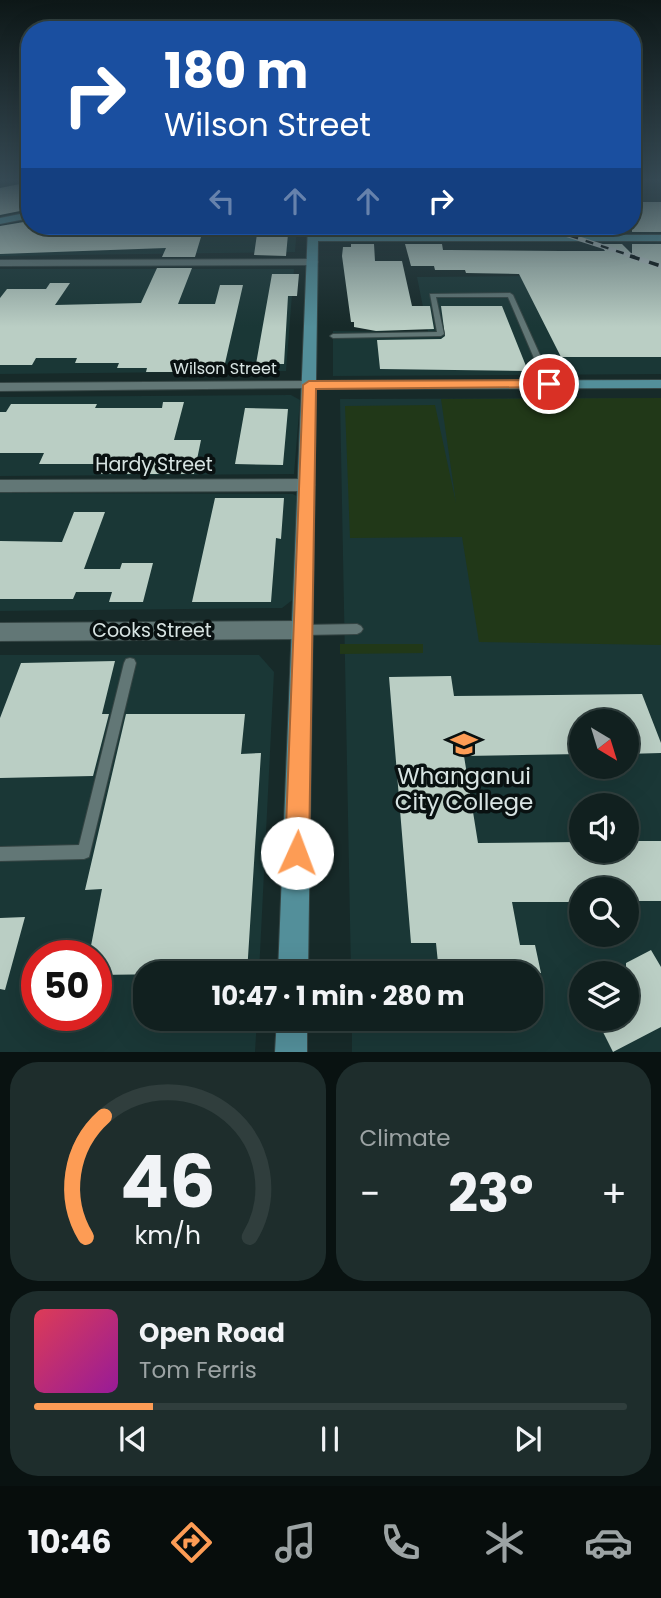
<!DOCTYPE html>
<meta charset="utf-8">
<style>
body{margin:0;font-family:Poppins,sans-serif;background:#1e2d2c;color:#f1f3f6;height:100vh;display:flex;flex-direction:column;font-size:26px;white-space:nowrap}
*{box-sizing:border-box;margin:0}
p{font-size:23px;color:#9ca3a4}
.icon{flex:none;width:38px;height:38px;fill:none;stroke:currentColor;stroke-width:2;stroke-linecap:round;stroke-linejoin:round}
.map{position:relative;height:1052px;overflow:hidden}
.panel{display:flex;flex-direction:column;gap:10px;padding:10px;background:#091211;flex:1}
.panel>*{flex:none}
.banner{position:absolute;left:21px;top:21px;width:620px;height:214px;border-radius:28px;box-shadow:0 7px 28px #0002,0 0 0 2px #303e3d;background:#1a4fa0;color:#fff;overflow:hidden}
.needle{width:46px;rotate:142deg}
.fabs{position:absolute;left:569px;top:709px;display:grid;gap:14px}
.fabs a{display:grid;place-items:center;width:70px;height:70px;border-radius:50%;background:#11201f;box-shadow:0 7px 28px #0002,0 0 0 2px #303e3d;font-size:35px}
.speed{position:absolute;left:21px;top:940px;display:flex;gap:14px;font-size:35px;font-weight:700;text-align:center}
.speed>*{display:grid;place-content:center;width:91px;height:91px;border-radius:50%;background:#11201f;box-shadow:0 7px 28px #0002,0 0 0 2px #303e3d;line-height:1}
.speed .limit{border:10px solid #d22;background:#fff;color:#111}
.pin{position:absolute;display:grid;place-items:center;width:60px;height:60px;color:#fff;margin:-30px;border:4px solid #fff;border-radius:50%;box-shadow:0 2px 7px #0007}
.me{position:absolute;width:77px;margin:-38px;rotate:2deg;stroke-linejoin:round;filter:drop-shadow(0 0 5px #0008)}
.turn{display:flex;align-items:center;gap:24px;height:147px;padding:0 28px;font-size:32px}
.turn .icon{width:91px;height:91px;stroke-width:2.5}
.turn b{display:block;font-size:49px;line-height:60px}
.lanes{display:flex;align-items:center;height:66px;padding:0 28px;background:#0003;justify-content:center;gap:35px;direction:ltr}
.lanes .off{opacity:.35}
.big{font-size:52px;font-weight:700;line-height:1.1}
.panel .tile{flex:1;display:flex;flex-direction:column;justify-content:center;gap:10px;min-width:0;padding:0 24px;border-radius:28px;background:#1e2d2c}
.panel .dial{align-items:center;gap:0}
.dial svg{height:182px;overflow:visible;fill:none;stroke:#303e3d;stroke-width:7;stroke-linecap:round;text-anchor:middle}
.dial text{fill:#f1f3f6;stroke:none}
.song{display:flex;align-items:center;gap:21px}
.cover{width:84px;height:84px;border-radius:10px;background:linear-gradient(135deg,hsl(350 70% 55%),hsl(300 70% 35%))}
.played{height:7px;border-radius:4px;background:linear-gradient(90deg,#fd9c55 20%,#303e3d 20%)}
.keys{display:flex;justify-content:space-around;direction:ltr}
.heat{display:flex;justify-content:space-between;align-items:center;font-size:38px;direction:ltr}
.panel .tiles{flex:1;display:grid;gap:10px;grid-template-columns:1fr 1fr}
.tile:last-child{grid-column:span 2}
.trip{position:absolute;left:133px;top:961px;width:410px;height:70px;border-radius:28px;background:#11201f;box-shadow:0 7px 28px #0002,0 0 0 2px #303e3d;font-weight:700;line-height:70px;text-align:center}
.tabs{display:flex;height:112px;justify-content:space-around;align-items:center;background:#070d0c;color:#9ca3a4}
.tabs .icon{width:49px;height:49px}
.tabs .selected{color:#fd9c55}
.tabs b{font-size:32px;color:#f1f3f6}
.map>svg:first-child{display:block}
.built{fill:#1a3736;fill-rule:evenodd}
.green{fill:#213818}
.building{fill:#bacec4}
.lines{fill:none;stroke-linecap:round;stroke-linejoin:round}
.lane-casing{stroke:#354544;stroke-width:2}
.street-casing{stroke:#354544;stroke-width:2}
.secondary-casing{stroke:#354544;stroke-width:2}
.lane{fill:#627776;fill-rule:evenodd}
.street{fill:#627776;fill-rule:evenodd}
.secondary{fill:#538f9a;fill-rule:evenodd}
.rail-far1-casing{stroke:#becbca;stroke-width:4.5}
.rail-casing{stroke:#becbca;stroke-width:5}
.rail-far1{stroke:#091111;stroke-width:2.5;stroke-dasharray:8;stroke-linecap:butt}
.rail{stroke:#091111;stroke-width:3.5;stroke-dasharray:10;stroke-linecap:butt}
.route{fill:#fd9c55;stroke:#a46537;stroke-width:2}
.labels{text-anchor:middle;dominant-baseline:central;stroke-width:7;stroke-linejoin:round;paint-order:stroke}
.far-street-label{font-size:16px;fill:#d8e4e3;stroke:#091111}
.street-label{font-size:19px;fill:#d8e4e3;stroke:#091111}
.near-poi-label{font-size:23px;fill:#d8e4e3;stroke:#091111}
</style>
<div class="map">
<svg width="661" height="1052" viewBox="0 0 661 1052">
<rect width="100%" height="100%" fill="#172a29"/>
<!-- built -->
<path class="built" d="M 30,220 L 30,226 L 297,226 L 295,252 L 0,256 L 0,226 Z
M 0,269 L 294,269 L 286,371 L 0,374 Z
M 661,275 L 661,374 L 333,376 L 333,331 L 428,332 L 417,277 Z
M 291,395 L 300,400 L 294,474 L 0,476 L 0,397 Z
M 661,398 L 661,1052 L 352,1052 L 352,1019 L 530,1018 L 530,973 L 351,973 L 340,399 ZM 581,721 L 626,721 L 626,766 L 581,766 ZM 581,805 L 626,805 L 626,850 L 581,850 ZM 581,889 L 626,889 L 626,934 L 581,934 ZM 581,973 L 626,973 L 626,1018 L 581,1018 Z
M 0,493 L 293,494 L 300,498 L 295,598 L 282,608 L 0,611 Z
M 0,655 L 259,655 L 274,672 L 259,973 L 145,973 L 145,1018 L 257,1019 L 255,1052 L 0,1052 ZM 37,956 L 96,956 L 96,1015 L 37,1015 Z"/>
<!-- green -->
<path class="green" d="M 661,398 L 661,645 L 479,642 L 462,537 L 350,538 L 345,406 L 435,405 L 456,503 L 441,399 Z
M 340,644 L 423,644 L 423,653 L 340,654 Z"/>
<!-- building -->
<path class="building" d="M 30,182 L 30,209 L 0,215 L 0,188 Z
M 632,202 L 661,202 L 661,232 L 632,232 Z
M 30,221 L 30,226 L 204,227 L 195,257 L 162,257 L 166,248 L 0,254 L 0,226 Z
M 400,226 L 438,226 L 439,232 L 402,232 Z
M 257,234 L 288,234 L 286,256 L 254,255 Z
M 351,244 L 374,244 L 375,261 L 402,261 L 412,306 L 430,306 L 434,329 L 376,331 L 354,327 L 354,322 L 351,322 L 342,256 L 343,247 L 351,247 Z
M 405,244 L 442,244 L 443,250 L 449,250 L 560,251 L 605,251 L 600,244 L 622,244 L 632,254 L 632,244 L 661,244 L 661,357 L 561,357 L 519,274 L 466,273 L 465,270 L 435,270 L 434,266 L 411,266 Z
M 157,268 L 192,268 L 178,304 L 215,304 L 220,285 L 243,285 L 223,372 L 146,372 L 147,368 L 117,368 L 119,363 L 75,363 L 77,358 L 36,358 L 32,365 L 0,365 L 0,298 L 7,289 L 46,289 L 50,283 L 70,283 L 55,305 L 141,303 Z
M 272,274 L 299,274 L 297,296 L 288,296 L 284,364 L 256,364 Z
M 441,306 L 502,306 L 528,371 L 380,369 L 377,340 L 441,339 L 445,336 Z
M 163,402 L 184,402 L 174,440 L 201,440 L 194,474 L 95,474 L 98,464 L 39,464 L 44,453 L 0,453 L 0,412 L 6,412 L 11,404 L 97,404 L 95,408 L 162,408 Z
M 245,408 L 288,409 L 283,465 L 235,464 Z
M 215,498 L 284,498 L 281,539 L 276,538 L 271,602 L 192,602 Z
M 74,512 L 105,512 L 84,569 L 120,569 L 122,563 L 153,563 L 143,602 L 109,602 L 112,592 L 76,592 L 73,599 L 0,599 L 0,541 L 62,542 Z
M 115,661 L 102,714 L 109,714 L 93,776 L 0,778 L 0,718 L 21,663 Z
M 451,676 L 454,696 L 642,694 L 661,743 L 661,753 L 626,754 L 626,721 L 581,721 L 581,754 L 464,756 L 478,843 L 581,842 L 581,850 L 626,850 L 626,841 L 661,841 L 661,901 L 626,901 L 626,889 L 581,889 L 581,902 L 512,902 L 520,945 L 535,945 L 541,973 L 439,973 L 436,943 L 411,943 L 389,677 Z
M 126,714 L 245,714 L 241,754 L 261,753 L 247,973 L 96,975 L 96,956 L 89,956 L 102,889 L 85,890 Z
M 25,917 L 5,990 L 0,989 L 0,918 Z
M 651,950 L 661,967 L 661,1027 L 613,1052 L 596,1018 L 626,1018 L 626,963 Z"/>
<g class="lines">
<!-- lane casing -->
<g class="lane-casing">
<path id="lane" d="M 510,293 L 513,295 L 553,384 L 552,386 L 549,386 L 545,384 L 508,297 L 436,297 L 444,334 L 441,336 L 333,338 L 330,336 L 333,334 L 437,332 L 430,294 Z
M 357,624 L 361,626 L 363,629 L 361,632 L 357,634 L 303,635 L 299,633 L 297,630 L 299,627 L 303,625 Z
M 130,658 L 134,659 L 136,663 L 89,857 L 84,859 L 0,861 L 0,847 L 79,845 L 124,663 L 126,659 Z"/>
</g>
<!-- street casing -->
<g class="street-casing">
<path id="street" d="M 0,260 L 313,259 L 318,262 L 313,265 L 0,266 Z
M 309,381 L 316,385 L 314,388 L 0,391 L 0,383 Z
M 307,479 L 315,485 L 307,491 L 0,492 L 0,480 Z
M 303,621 L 310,624 L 313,630 L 310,636 L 303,639 L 0,641 L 0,623 Z"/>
</g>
<!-- secondary casing -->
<g class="secondary-casing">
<path id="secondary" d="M 30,212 L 30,218 L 0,224 L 0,218 Z
M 308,226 L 318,226 L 318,235 L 661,235 L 661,241 L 318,241 L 316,381 L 661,380 L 661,388 L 316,389 L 308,973 L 278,973 Z
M 277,1018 L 307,1018 L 307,1052 L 275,1052 Z"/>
</g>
<!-- lane -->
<use href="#lane" class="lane"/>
<!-- street -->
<use href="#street" class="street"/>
<!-- secondary -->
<use href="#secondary" class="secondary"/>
<!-- rail-far1 casing -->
<g class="rail-far1-casing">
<path id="rail-far1" d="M 540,226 L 635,257"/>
</g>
<!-- rail casing -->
<g class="rail-casing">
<path id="rail" d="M 630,256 L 661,266"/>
</g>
<!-- rail-far1 -->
<use href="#rail-far1" class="rail-far1"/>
<!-- rail -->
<use href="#rail" class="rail"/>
</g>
<!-- sky -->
<linearGradient id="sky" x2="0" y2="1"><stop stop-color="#0d1717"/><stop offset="0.55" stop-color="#364a54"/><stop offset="1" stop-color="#364a54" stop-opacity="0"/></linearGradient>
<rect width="661" height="327" fill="url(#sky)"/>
<!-- route -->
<path class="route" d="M 549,380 L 553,381 L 553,387 L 316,389 L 309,853 L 305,862 L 297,865 L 288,862 L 285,853 L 303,385 L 309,381 Z"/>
<!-- icons -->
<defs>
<g id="school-bare" transform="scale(2.1)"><path d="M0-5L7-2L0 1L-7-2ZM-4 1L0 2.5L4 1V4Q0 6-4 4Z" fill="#fd9c55" stroke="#091111" stroke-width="2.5" paint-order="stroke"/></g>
</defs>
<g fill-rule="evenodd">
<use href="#school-bare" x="464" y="744"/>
</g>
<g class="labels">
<!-- far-street labels -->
<g class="far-street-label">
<text x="225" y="368">Wilson Street</text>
</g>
<!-- street labels -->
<g class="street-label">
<text x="154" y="464">Hardy Street</text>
<text x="152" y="630">Cooks Street</text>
</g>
<!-- near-poi labels -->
<g class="near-poi-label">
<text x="464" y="776">Whanganui<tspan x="464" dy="26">City College</tspan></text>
</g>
</g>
</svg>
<div class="fabs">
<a><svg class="needle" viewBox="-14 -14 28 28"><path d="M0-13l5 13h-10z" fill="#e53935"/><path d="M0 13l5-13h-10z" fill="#9ca3a4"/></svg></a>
<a><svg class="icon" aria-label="sound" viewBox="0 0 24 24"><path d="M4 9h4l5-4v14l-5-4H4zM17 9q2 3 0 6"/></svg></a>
<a><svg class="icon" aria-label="search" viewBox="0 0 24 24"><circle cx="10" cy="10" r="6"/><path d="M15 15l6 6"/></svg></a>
<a><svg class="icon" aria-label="layers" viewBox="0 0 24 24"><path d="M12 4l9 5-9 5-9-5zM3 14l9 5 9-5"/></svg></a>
</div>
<div class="speed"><div class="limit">50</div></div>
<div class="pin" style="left:549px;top:384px;background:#d93025"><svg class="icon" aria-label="arrive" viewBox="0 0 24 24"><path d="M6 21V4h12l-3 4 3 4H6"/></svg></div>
<svg class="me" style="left:297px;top:853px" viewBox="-20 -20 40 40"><circle r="19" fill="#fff"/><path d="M0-13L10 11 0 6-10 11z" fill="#fd9c55"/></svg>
<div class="trip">10:47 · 1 min · 280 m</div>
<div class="banner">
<div class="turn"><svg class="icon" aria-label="right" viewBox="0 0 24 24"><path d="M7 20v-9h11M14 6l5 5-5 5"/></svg><div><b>180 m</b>Wilson Street</div></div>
<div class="lanes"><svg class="icon off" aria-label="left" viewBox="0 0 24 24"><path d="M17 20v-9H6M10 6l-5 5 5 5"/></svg><svg class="icon off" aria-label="ahead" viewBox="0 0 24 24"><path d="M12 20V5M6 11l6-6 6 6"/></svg><svg class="icon off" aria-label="ahead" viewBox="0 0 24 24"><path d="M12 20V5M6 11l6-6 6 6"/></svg><svg class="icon" aria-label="right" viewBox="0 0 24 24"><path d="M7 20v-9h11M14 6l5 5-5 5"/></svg></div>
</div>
</div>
<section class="panel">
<div class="tiles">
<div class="tile dial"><svg viewBox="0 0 100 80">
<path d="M14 69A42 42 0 1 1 86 69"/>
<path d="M14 69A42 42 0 0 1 22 16" stroke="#fd9c55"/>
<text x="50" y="56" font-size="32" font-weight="700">46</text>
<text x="50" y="72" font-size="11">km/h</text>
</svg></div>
<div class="tile"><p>Climate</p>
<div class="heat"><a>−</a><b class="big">23°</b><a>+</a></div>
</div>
<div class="tile">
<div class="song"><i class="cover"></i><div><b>Open Road</b><p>Tom Ferris</p></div></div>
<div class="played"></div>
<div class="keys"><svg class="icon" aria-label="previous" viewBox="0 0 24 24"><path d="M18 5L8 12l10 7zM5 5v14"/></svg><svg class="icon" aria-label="pause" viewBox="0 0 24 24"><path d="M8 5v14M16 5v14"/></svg><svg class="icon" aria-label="next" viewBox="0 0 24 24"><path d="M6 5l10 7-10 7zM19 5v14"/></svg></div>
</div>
</div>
</section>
<nav class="tabs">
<b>10:46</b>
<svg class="icon selected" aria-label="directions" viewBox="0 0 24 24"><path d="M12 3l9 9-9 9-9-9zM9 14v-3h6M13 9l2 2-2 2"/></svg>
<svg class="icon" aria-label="music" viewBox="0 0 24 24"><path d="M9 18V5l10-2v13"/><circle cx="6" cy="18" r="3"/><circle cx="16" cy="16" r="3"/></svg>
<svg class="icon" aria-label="phone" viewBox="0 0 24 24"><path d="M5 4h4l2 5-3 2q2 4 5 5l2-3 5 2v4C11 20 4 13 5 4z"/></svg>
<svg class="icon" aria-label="climate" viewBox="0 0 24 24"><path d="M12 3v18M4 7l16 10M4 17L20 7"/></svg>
<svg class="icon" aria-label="car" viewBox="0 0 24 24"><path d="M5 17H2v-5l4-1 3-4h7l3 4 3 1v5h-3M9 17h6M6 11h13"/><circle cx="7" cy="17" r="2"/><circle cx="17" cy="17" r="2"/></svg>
</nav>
